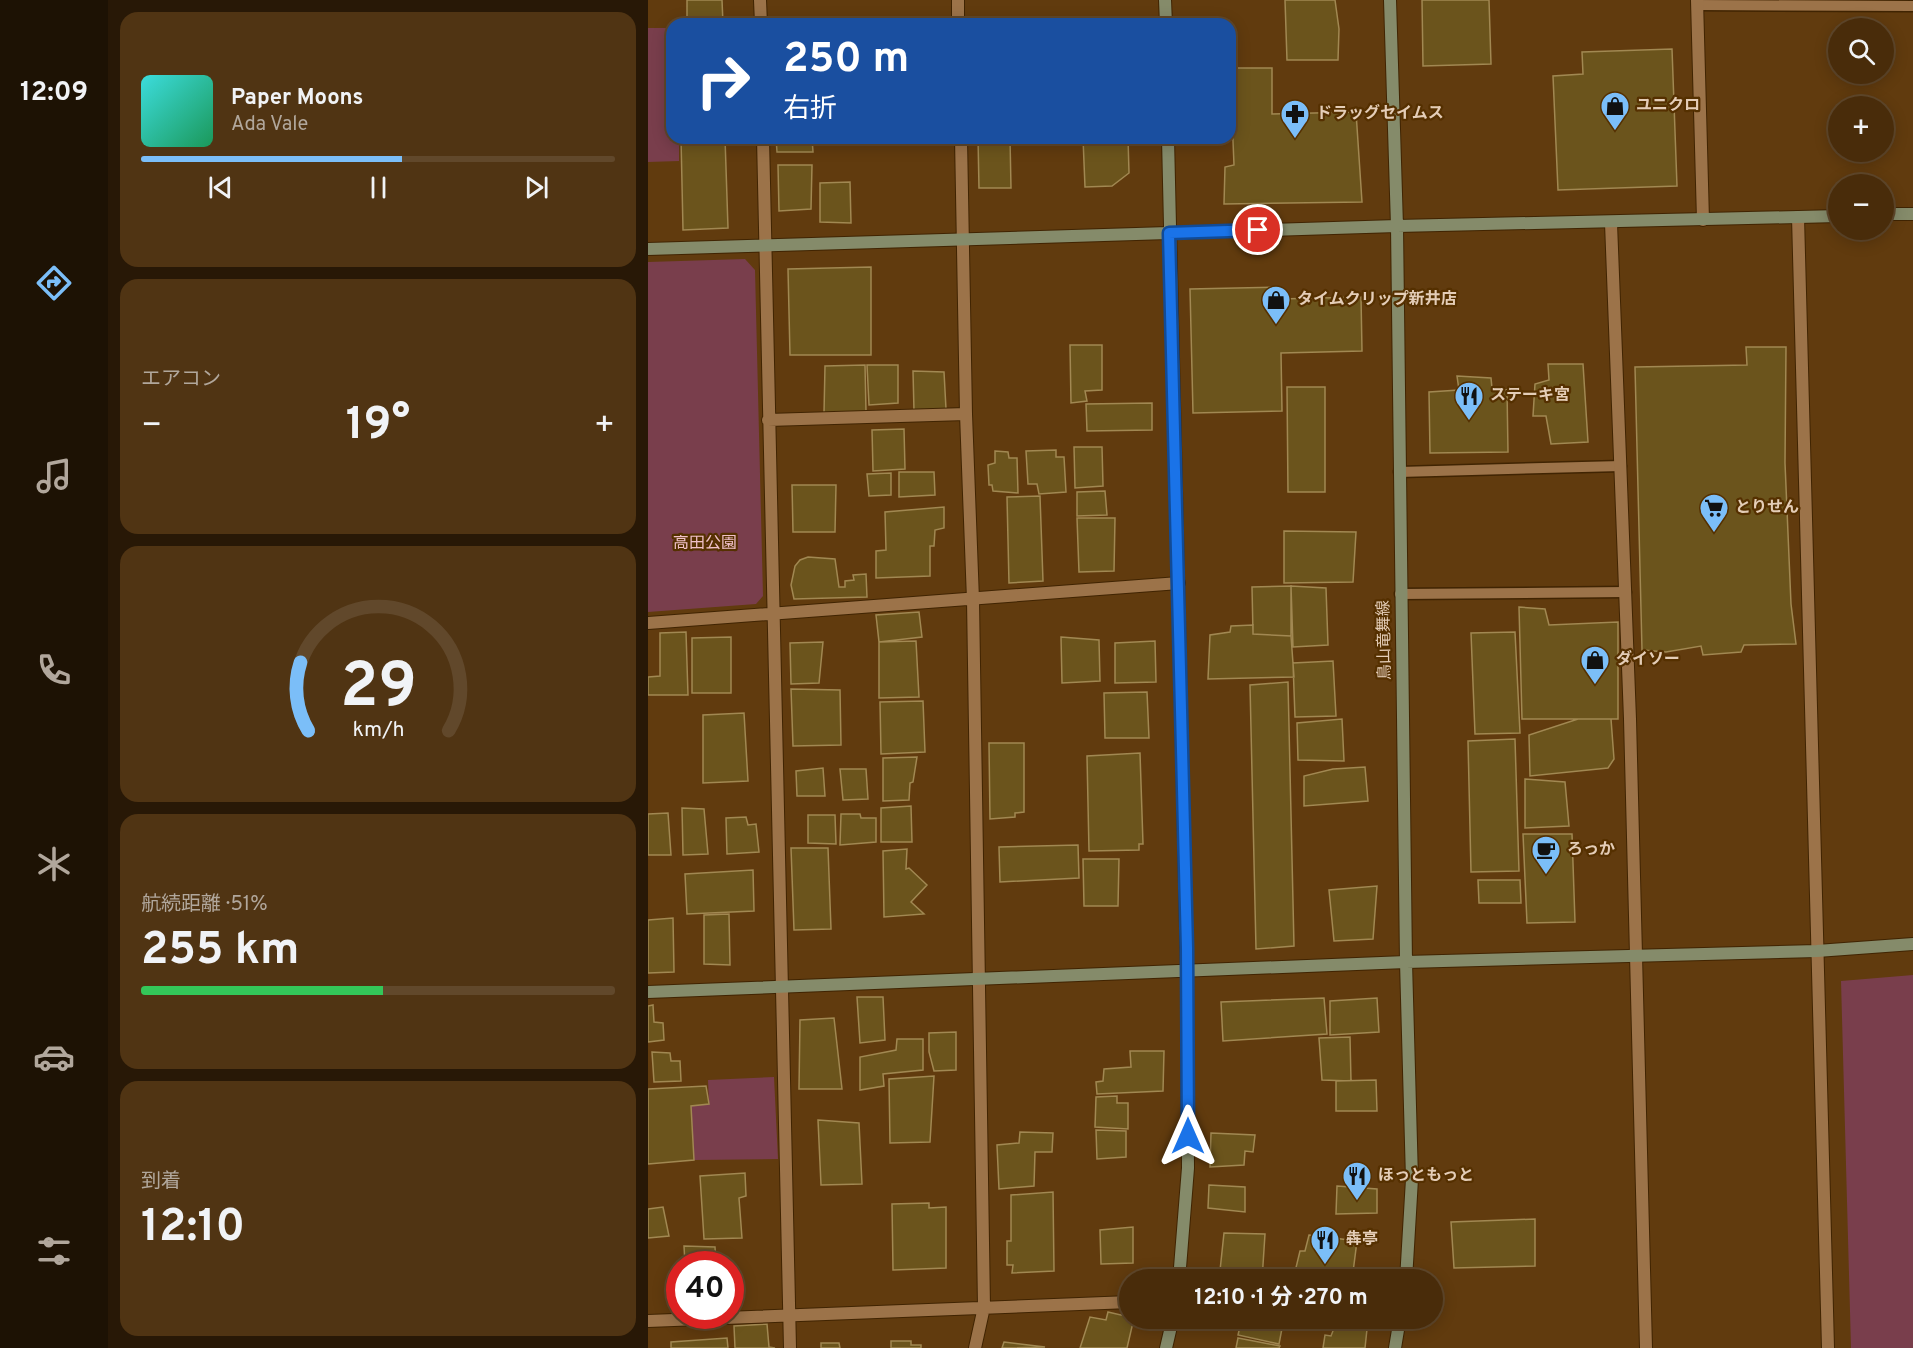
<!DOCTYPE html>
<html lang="ja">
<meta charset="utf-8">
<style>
body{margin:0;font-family:Overpass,"Noto Sans JP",sans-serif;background:#503413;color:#f1f3f6;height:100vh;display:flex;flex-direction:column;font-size:22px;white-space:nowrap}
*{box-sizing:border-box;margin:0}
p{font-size:20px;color:#b1a79c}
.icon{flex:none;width:33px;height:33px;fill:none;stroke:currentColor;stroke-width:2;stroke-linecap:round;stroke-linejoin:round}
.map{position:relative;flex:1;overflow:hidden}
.side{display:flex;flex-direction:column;gap:12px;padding:12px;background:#281806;width:540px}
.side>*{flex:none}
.banner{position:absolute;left:18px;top:18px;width:570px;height:126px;border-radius:18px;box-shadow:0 3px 15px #0003,0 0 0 2px #61482b;background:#1a4fa0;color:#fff;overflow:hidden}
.fabs{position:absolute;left:1180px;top:18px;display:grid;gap:12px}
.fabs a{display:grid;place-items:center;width:66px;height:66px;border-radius:50%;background:#492c0a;box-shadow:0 3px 15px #0003,0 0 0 2px #61482b;font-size:30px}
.speed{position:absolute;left:18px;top:1251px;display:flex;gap:12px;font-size:30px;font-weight:700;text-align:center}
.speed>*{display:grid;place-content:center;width:78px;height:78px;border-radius:50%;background:#492c0a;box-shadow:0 3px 15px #0003,0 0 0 2px #61482b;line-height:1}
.speed .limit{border:9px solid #d22;background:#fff;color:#111}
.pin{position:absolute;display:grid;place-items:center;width:51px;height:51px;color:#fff;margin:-26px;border:3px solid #fff;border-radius:50%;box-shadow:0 2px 6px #0007}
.me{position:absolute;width:66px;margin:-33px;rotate:0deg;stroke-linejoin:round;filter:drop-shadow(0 0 4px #0008)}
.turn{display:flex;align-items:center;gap:21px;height:126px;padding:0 18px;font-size:27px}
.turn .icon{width:78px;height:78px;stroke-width:2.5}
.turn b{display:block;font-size:42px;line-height:51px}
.big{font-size:45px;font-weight:700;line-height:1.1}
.side .card{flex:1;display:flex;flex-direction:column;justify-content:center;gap:9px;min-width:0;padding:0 21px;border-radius:18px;background:#503413}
.side .dial{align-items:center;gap:0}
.dial svg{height:156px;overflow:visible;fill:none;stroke:#61482b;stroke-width:7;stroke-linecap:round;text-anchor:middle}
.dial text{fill:#f1f3f6;stroke:none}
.song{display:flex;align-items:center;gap:18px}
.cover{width:72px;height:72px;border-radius:9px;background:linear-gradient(135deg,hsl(180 70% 55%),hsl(150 70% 35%))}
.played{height:6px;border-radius:3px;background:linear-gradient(90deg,#7bbef8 55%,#61482b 55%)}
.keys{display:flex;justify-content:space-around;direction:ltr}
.heat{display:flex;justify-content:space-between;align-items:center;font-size:33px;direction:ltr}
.charge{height:9px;border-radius:4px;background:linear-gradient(90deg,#34c759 51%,#61482b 0)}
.trip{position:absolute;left:471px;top:1269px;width:324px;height:60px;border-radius:30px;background:#492c0a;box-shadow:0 3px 15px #0003,0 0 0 2px #61482b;font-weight:700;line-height:60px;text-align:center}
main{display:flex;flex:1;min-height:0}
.menu{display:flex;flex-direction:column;width:108px;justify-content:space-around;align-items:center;background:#1d1204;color:#b1a79c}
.menu .icon{width:42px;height:42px}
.menu .on{color:#7bbef8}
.menu b{font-size:27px;color:#f1f3f6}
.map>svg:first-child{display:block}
.green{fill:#793e4c}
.building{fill:#6b541c;stroke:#a18852;stroke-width:1.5}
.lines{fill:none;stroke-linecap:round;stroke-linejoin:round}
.lane-casing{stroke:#402402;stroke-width:13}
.street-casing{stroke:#402402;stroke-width:14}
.secondary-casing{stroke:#402402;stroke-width:14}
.lane{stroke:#9c7349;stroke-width:10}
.street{stroke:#9c7349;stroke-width:12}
.secondary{stroke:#858b6a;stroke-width:12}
.route-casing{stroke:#114b97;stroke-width:15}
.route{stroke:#1a73e8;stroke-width:10}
.labels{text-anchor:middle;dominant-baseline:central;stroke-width:4.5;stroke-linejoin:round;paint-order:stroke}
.poi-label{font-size:16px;font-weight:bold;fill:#e4cdb7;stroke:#553000;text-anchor:start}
.park-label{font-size:16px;fill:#f0c0c9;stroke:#553000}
.street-label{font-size:16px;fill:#e4cdb7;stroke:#553000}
</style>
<main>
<nav class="menu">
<b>12:09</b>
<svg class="icon on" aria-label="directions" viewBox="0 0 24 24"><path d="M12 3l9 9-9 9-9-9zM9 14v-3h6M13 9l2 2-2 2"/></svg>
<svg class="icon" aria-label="music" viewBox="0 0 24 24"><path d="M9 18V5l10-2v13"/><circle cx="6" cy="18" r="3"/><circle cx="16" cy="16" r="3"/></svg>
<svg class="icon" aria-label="phone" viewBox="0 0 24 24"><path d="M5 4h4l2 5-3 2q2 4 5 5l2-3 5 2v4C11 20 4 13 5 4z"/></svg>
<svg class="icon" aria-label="climate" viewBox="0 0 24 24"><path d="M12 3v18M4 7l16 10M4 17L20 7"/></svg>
<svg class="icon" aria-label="car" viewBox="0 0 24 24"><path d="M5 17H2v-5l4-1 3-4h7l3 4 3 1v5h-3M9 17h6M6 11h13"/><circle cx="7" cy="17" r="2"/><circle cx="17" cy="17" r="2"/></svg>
<svg class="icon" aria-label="filters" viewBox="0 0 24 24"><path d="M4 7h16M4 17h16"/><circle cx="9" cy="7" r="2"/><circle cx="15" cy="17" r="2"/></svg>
</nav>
<section class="side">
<div class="card">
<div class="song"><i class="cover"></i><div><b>Paper Moons</b><p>Ada Vale</p></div></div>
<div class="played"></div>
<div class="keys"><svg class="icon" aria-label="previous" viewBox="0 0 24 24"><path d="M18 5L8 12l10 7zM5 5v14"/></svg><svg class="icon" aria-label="pause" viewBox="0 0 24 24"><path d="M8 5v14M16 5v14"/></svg><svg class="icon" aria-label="next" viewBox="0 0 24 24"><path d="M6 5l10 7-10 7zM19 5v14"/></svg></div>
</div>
<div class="card"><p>エアコン</p>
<div class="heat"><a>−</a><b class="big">19°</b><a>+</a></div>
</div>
<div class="card dial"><svg viewBox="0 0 100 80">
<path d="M14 69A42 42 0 1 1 86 69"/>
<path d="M14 69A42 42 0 0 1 10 34" stroke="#7bbef8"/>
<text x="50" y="56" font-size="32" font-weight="700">29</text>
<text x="50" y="72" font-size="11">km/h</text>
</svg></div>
<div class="card"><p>航続距離 · 51%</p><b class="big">255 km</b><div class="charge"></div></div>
<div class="card"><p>到着</p><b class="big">12:10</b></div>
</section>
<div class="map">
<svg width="1265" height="1348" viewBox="0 0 1265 1348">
<rect width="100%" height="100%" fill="#613b0e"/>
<!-- green -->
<path class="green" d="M 0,28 L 24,28 L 24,138 L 31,138 L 31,161 L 0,162 Z
M 97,259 L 107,270 L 115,596 L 108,604 L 0,612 L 0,262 Z
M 1265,975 L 1265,1348 L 1203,1348 L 1193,981 Z
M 126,1077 L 130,1159 L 46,1160 L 43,1106 L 61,1104 L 60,1080 Z"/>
<!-- building -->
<path class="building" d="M 39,0 L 74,0 L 75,24 L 39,24 Z
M 637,0 L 687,0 L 691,29 L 690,60 L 639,60 Z
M 774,0 L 841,0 L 843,64 L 775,66 Z
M 1024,49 L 1029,186 L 910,190 L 905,76 L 935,74 L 934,52 Z
M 582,68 L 624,68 L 624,114 L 708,112 L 714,202 L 576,204 L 577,167 L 586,165 Z
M 33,138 L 77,138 L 80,228 L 35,230 Z
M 128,138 L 164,138 L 165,152 L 129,152 Z
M 330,138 L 362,138 L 363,188 L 331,188 Z
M 435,138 L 480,138 L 481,173 L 464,186 L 437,187 Z
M 130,165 L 164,165 L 163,209 L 131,211 Z
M 202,182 L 203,223 L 172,222 L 172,183 Z
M 223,267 L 223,355 L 142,355 L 140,269 Z
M 631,287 L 631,299 L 713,297 L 714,351 L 633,353 L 634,411 L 545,413 L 542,289 Z
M 422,345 L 454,345 L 454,390 L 437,391 L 439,401 L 423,403 Z
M 1098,347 L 1138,347 L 1137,463 L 1143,604 L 1148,644 L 1096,645 L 1093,652 L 1055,655 L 1053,646 L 1018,652 L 994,650 L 987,367 L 1099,365 Z
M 900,364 L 935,364 L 940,442 L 903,444 L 898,416 L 885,416 L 887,384 L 901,380 Z
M 217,365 L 218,412 L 176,413 L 177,366 Z
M 219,365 L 250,365 L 250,403 L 221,405 Z
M 265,371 L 296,372 L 298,409 L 266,411 Z
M 809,376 L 843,378 L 844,388 L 859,390 L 860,452 L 782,453 L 781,392 L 811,390 Z
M 639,387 L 677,387 L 677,492 L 640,492 Z
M 504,403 L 504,430 L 439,431 L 438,404 Z
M 256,429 L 257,469 L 225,471 L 224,430 Z
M 426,447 L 454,447 L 455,486 L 427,488 Z
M 408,450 L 408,457 L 416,457 L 418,492 L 391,494 L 389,484 L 380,484 L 378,451 Z
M 347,451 L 360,452 L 361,458 L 369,458 L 370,493 L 345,491 L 344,485 L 341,485 L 340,465 L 347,463 Z
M 251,472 L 286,472 L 287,495 L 251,497 Z
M 243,473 L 243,495 L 221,496 L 219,474 Z
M 144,485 L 188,485 L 187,532 L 145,532 Z
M 457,491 L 459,515 L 429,516 L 429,492 Z
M 392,496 L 395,581 L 361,583 L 359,497 Z
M 296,507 L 296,528 L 287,530 L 286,546 L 282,546 L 282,576 L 228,578 L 228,551 L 238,550 L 237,512 Z
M 429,518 L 467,518 L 466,571 L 431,572 Z
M 636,531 L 708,532 L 705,582 L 636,583 Z
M 160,557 L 187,559 L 191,587 L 197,587 L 197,581 L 206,580 L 205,575 L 218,574 L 219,597 L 146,599 L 143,585 L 147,566 L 152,560 Z
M 643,586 L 678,588 L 680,645 L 645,647 Z
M 643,586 L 643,636 L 605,634 L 604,587 Z
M 871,607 L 897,609 L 901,625 L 970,622 L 970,719 L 874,719 Z
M 271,612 L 274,637 L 231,642 L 228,615 Z
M 605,625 L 605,634 L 643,636 L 646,677 L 560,679 L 562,635 L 582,632 L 583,626 Z
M 38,632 L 40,695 L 0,695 L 0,677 L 12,676 L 12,633 Z
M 867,632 L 872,733 L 827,734 L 823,633 Z
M 83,637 L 83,693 L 44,693 L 44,638 Z
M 413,637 L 451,640 L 452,681 L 414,683 Z
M 268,641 L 271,697 L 231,698 L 231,642 Z
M 507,641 L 508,682 L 467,683 L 467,643 Z
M 175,642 L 171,683 L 143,684 L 142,643 Z
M 685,661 L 688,716 L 647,717 L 645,663 Z
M 640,682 L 646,946 L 608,949 L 602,685 Z
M 143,689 L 192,690 L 193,745 L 145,746 Z
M 499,692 L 501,738 L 457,738 L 456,693 Z
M 275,701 L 277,752 L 233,754 L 232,702 Z
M 96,713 L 100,781 L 55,783 L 55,715 Z
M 694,719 L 696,761 L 650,760 L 649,723 Z
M 930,719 L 963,719 L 966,759 L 960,768 L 882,776 L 881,735 Z
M 867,739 L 871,871 L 823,872 L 820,741 Z
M 341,743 L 376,743 L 376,812 L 367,813 L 367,817 L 342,819 Z
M 492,753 L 495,844 L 491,844 L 491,850 L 441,851 L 439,756 Z
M 269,757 L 265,782 L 262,783 L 261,800 L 235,801 L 235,758 Z
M 717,767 L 720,801 L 656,806 L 656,776 L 685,769 Z
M 175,768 L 177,796 L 149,796 L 148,771 Z
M 192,769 L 218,769 L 220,799 L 195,800 Z
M 877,779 L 917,782 L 921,826 L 877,828 Z
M 263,806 L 264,842 L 233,842 L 233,808 Z
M 34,808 L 56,809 L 60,854 L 35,855 Z
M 20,813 L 23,855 L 0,855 L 0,814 Z
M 193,814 L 212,814 L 213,818 L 228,818 L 228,842 L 192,845 Z
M 160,815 L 187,815 L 188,844 L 160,843 Z
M 98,817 L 100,825 L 108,824 L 111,852 L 79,854 L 78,818 Z
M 875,834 L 924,834 L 927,922 L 879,923 Z
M 430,845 L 431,878 L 352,882 L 351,847 Z
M 143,848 L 180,848 L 183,929 L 146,930 Z
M 259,849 L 258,869 L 261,868 L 279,885 L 263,902 L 276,914 L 236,917 L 235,851 Z
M 435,859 L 471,859 L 470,906 L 436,906 Z
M 105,870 L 106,911 L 39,914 L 37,874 Z
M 830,880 L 872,880 L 873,903 L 831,903 Z
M 729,886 L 725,939 L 686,941 L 681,890 Z
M 81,914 L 82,965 L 56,964 L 56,915 Z
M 25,918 L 26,972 L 0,973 L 0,920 Z
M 209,997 L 235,997 L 237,1040 L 212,1043 Z
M 676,998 L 679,1034 L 575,1041 L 573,1002 Z
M 729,998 L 731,1032 L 682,1035 L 682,1001 Z
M 5,1005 L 6,1022 L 15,1023 L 16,1040 L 0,1042 L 0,1006 Z
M 186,1018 L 194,1089 L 151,1089 L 152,1020 Z
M 308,1032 L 308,1070 L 286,1071 L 281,1052 L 281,1033 Z
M 702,1037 L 703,1081 L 674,1080 L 671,1038 Z
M 249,1039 L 275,1039 L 275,1070 L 235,1074 L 236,1086 L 212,1090 L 212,1057 L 248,1050 Z
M 482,1051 L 516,1051 L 515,1091 L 449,1094 L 448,1082 L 455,1081 L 456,1069 L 483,1067 Z
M 4,1052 L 22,1053 L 23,1061 L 32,1061 L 33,1081 L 6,1082 Z
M 286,1076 L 282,1142 L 242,1143 L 241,1079 Z
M 728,1080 L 729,1111 L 688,1111 L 688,1081 Z
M 58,1086 L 61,1104 L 43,1106 L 46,1160 L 0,1164 L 0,1089 Z
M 469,1096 L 469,1103 L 480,1103 L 480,1129 L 447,1127 L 448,1097 Z
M 170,1120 L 211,1123 L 214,1184 L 173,1185 Z
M 448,1130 L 478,1131 L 478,1157 L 449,1159 Z
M 372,1132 L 405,1133 L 404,1152 L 387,1152 L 386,1186 L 351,1189 L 349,1145 L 371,1143 Z
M 563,1133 L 607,1135 L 605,1152 L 597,1151 L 596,1165 L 562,1167 Z
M 97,1173 L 98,1196 L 91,1198 L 94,1238 L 56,1239 L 52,1176 Z
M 561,1185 L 597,1187 L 597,1212 L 560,1208 Z
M 689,1186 L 729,1189 L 729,1213 L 688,1214 Z
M 405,1192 L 406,1271 L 364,1273 L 365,1265 L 359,1265 L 359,1241 L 363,1241 L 363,1195 Z
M 281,1203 L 281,1208 L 298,1207 L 298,1268 L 245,1270 L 244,1204 Z
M 15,1207 L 21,1236 L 0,1238 L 0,1209 Z
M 887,1219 L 887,1266 L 806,1268 L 803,1222 Z
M 485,1227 L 485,1263 L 453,1264 L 452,1230 Z
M 576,1233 L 617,1234 L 614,1280 L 571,1280 Z
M 661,1235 L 709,1241 L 704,1280 L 645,1280 L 652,1251 L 657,1251 Z
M 36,1246 L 67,1247 L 68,1264 L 37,1264 Z
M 460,1312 L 486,1318 L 479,1348 L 432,1348 L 442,1317 L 458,1320 Z
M 594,1318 L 636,1318 L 631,1344 L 590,1335 Z
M 690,1318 L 715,1318 L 713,1327 L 719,1329 L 717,1348 L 675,1348 L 677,1335 L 683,1336 Z
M 119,1324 L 121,1347 L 127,1348 L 87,1348 L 86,1326 Z
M 79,1338 L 80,1348 L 23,1348 L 23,1342 Z
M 590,1338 L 632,1346 L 631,1348 L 588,1348 Z
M 243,1341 L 263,1341 L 263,1345 L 273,1345 L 273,1348 L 243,1348 Z
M 356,1342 L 397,1347 L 354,1348 Z
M 173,1343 L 191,1343 L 192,1348 L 173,1348 Z"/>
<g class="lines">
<!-- lane casing -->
<g class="lane-casing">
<path id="lane" d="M 1049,5 L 1265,6
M 751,472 L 973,466
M 752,594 L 978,592"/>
</g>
<!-- street casing -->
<g class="street-casing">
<path id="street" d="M 112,0 L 113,24
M 310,0 L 310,24
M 1049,0 L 1055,220
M 115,138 L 142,1348
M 313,138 L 318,414 L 325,600 L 336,1307 L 327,1348
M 1150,217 L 1180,1348
M 963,223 L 982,719 L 998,1348
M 120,420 L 318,414
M 0,623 L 531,583
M 0,1321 L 482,1302"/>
</g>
<!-- secondary casing -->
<g class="secondary-casing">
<path id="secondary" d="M 517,0 L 518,24
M 742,0 L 749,226 L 758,962 L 764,1179 L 758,1280
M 520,138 L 539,971 L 540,1168 L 531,1280
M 1236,214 L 1265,214
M 0,249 L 749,226 L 1191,216
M 0,992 L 758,962 L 1169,951 L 1265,944
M 518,1348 L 525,1318
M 747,1348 L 752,1318"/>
</g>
<!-- lane -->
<use href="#lane" class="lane"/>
<!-- street -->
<use href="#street" class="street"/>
<!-- secondary -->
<use href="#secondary" class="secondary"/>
</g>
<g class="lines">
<!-- route casing -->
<g class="route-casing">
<path id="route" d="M 540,1136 L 539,948 L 521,233 L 610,230"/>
</g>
<!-- route -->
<use href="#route" class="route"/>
</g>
<!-- icons -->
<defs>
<g id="shop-pin" transform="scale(1.5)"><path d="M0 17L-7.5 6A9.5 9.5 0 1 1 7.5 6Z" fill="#7bbef8" stroke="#553000"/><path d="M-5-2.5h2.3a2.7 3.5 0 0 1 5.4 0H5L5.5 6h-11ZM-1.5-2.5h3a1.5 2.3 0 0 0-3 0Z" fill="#111"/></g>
<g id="pharmacy-pin" transform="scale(1.5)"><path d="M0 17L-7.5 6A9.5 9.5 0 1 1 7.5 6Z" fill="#7bbef8" stroke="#553000"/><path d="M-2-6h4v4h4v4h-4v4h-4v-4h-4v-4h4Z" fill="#111"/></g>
<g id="restaurant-pin" transform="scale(1.5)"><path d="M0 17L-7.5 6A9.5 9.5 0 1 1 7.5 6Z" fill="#7bbef8" stroke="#553000"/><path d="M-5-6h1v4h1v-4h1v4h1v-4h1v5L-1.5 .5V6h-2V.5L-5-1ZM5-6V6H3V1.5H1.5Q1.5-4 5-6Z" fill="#111"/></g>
<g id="supermarket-pin" transform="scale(1.5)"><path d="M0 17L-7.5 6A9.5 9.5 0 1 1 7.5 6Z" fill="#7bbef8" stroke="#553000"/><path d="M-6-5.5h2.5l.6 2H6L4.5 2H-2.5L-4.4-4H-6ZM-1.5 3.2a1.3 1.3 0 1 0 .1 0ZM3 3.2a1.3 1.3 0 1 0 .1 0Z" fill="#111"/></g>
<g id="cafe-pin" transform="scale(1.5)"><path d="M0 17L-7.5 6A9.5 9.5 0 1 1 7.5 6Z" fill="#7bbef8" stroke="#553000"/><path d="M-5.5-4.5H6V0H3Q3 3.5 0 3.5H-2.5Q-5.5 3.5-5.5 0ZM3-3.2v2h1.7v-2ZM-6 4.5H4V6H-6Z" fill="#111"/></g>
</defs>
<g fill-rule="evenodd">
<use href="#shop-pin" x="967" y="106"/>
<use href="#pharmacy-pin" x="647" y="114"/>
<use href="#shop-pin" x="628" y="300"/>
<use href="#restaurant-pin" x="821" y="396"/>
<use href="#supermarket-pin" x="1066" y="508"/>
<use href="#shop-pin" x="947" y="660"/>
<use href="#cafe-pin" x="898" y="850"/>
<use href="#restaurant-pin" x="709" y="1176"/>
<use href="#restaurant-pin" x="677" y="1240"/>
</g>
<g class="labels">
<!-- poi labels -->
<g class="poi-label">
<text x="988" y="106">ユニクロ</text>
<text x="668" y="114">ドラッグセイムス</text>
<text x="649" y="300">タイムクリップ新井店</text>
<text x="842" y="396">ステーキ宮</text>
<text x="1087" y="508">とりせん</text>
<text x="968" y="660">ダイソー</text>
<text x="919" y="850">ろっか</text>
<text x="730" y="1176">ほっともっと</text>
<text x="698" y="1240">犇亭</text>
</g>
<!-- park labels -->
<g class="park-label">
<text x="57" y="544">高田公園</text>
</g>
<!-- street labels -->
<g class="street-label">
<text transform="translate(737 640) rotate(-91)">鳥山竜舞線</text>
</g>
</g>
</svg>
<div class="fabs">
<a><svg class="icon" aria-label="search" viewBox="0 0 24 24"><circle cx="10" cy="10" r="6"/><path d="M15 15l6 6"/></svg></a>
<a>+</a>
<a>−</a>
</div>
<div class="speed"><div class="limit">40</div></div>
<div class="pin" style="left:610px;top:230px;background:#d93025"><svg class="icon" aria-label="arrive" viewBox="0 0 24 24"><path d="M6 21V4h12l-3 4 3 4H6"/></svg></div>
<svg class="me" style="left:540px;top:1136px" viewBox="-20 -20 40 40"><path d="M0-17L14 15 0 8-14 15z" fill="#1a73e8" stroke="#fff" stroke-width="4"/></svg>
<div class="trip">12:10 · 1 分 · 270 m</div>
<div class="banner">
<div class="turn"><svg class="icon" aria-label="right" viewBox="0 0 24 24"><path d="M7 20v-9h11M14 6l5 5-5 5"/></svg><div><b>250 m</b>右折</div></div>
</div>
</div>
</main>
